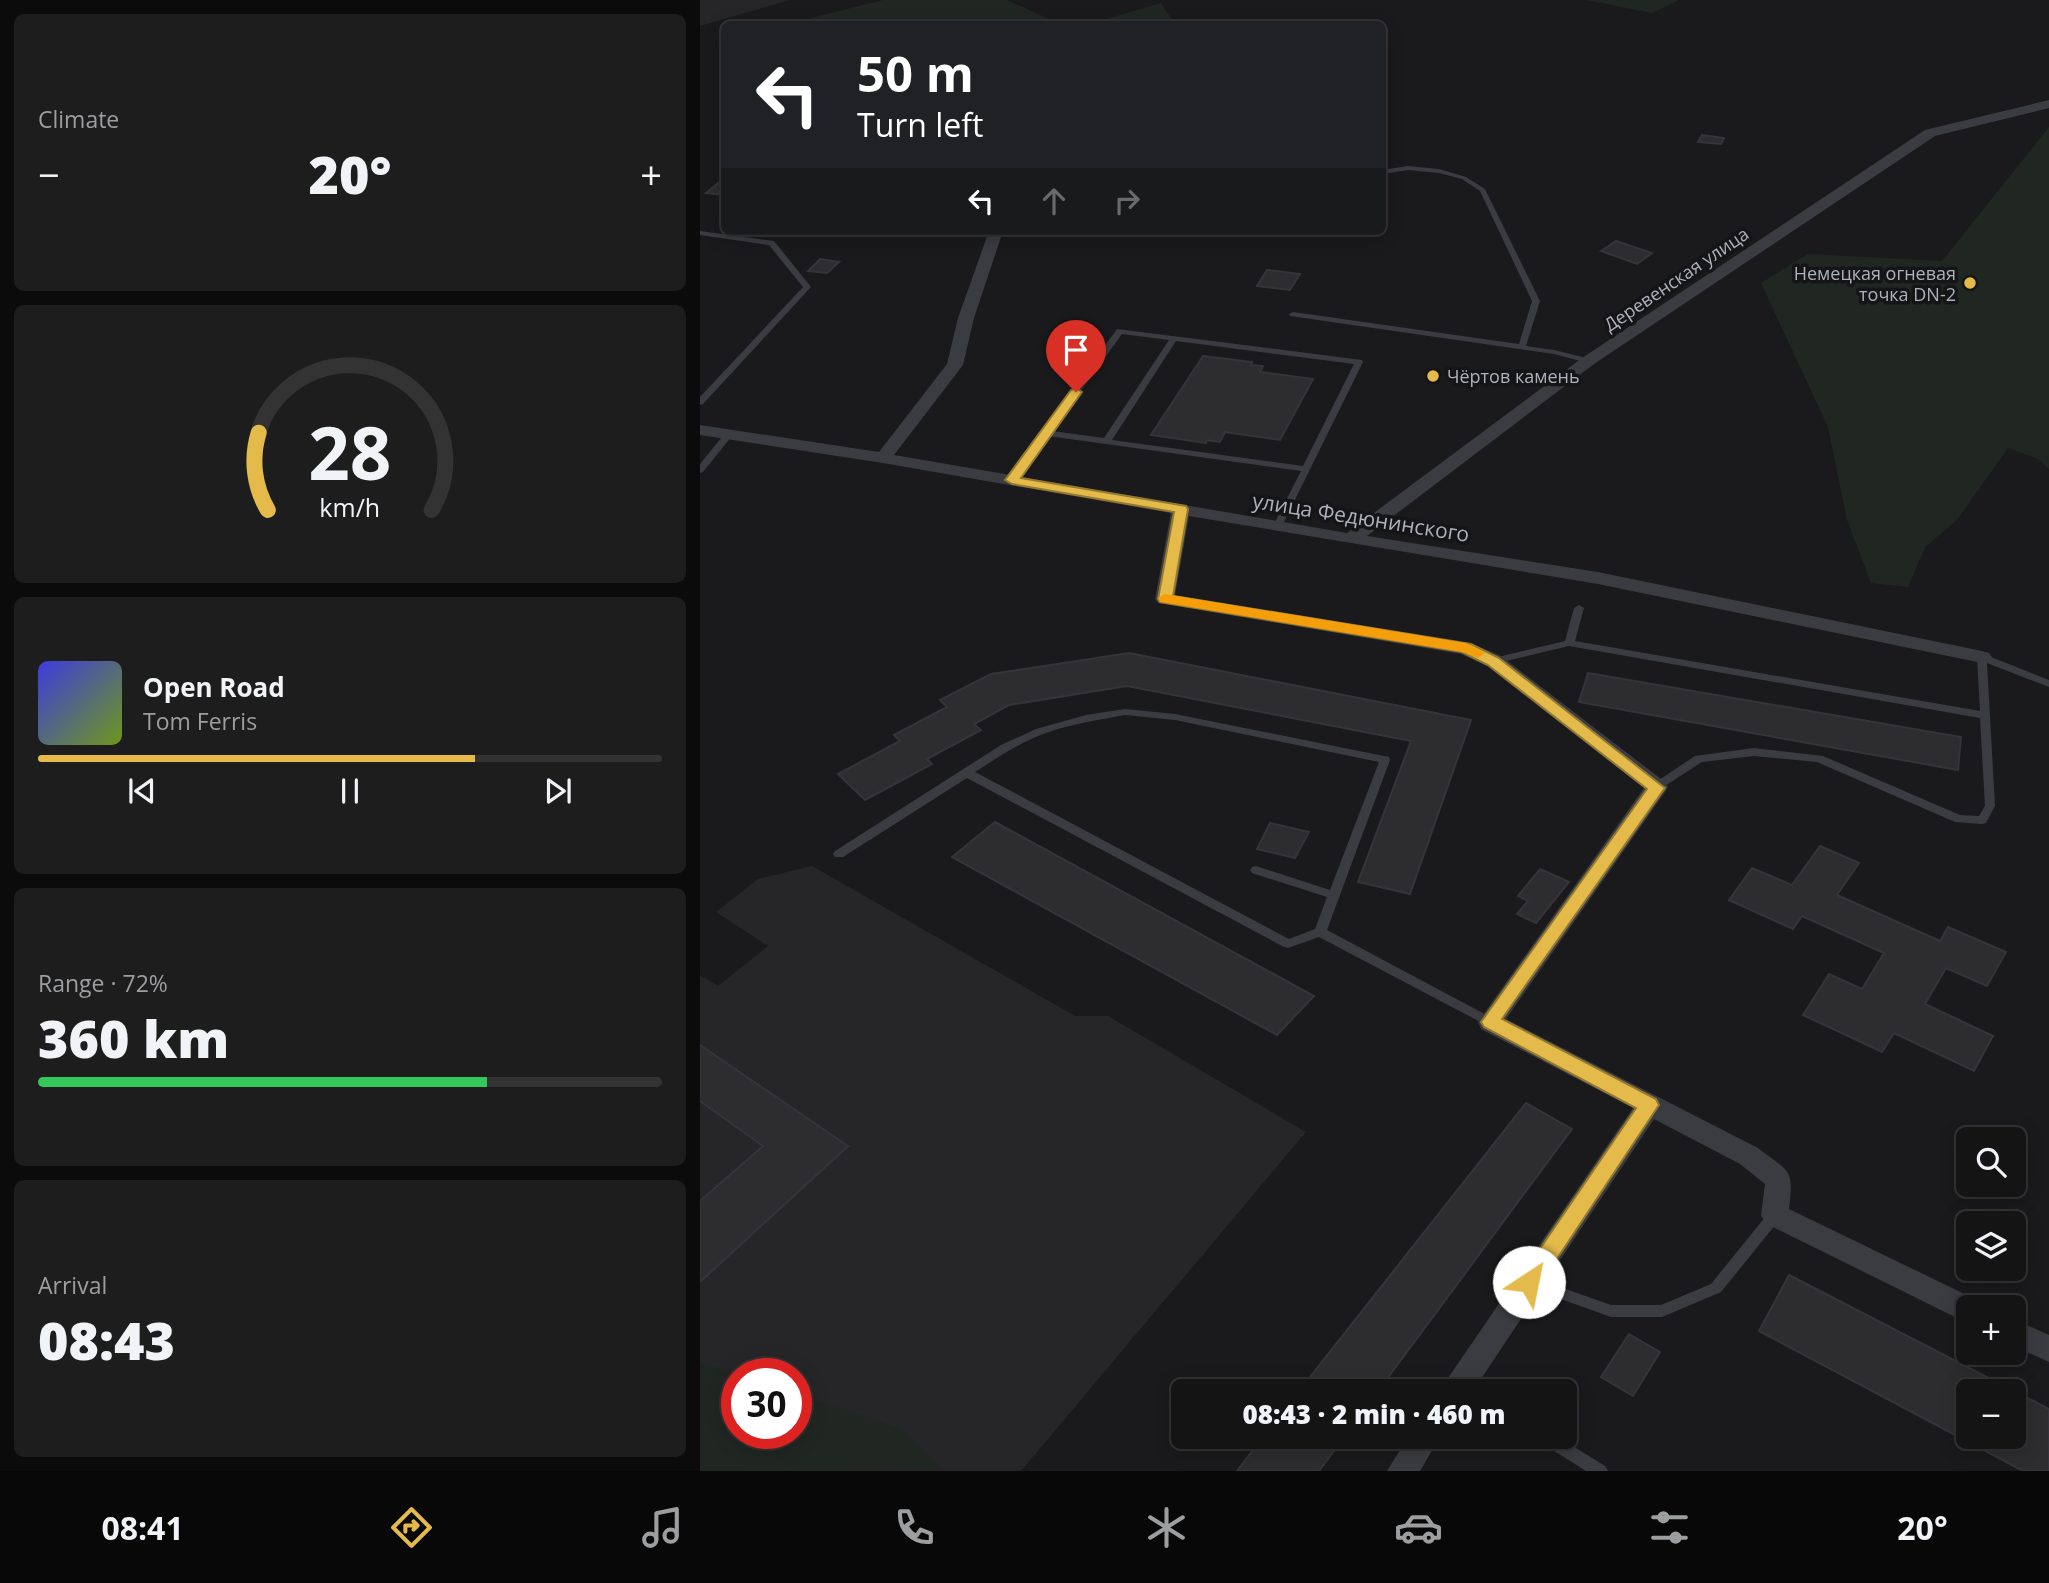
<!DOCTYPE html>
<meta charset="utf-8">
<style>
body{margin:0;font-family:"Open Sans",sans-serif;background:#1d1d1e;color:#f1f3f6;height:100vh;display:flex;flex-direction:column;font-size:26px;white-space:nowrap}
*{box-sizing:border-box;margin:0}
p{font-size:23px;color:#9d9ea0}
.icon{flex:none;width:38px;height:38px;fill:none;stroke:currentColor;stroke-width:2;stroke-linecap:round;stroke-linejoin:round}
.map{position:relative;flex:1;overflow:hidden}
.drawer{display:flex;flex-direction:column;gap:14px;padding:14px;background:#0b0b0c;width:700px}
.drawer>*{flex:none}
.hud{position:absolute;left:21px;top:21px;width:665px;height:214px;border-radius:10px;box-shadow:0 4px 18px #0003,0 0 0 2px #333334;background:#202124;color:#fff;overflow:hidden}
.fabs{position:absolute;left:1256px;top:1127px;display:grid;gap:14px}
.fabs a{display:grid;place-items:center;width:70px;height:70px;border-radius:10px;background:#141415;box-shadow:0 4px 18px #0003,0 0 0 2px #333334;font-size:35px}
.speed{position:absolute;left:21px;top:1358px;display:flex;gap:14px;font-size:35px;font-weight:700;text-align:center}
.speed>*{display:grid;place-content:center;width:91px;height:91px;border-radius:50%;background:#141415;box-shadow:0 4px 18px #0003,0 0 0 2px #333334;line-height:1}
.speed .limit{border:10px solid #d22;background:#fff;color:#111}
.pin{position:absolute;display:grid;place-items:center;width:60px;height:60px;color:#fff;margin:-72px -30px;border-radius:50% 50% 50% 0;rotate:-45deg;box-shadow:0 0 7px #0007}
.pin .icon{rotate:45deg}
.me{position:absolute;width:77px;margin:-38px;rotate:34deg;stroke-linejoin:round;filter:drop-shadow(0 0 5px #0008)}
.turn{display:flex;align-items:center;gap:24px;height:147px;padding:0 21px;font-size:32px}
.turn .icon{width:91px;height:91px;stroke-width:2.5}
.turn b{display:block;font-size:49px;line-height:60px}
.lanes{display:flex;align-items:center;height:66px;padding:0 21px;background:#0003;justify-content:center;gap:35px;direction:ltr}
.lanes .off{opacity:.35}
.big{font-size:52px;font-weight:800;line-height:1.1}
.drawer .tile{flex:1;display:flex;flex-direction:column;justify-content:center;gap:10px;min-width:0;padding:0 24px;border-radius:10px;background:#1d1d1e}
.drawer .dial{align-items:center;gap:0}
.dial svg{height:182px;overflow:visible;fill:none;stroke:#333334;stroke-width:7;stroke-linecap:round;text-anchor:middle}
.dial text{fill:#f1f3f6;stroke:none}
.song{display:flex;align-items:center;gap:21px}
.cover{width:84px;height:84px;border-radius:10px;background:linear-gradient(135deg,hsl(240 70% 55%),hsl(80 70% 35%))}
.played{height:7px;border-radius:4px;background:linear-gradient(90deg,#e4bb4a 70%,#333334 70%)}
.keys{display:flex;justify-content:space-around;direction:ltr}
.heat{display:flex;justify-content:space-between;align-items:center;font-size:38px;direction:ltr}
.charge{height:10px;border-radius:5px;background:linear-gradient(90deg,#34c759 72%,#333334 0)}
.trip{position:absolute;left:471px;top:1379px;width:406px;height:70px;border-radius:10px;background:#141415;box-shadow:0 4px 18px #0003,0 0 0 2px #333334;font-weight:800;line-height:70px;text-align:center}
.tabs{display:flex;height:112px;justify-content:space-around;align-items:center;background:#080808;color:#9d9ea0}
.tabs .icon{width:49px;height:49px}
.tabs .current{color:#e4bb4a}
.tabs b{font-size:32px;color:#f1f3f6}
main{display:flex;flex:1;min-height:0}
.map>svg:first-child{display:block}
.built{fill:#262629;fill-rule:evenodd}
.green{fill:#202722}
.building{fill:#2d2d30;stroke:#353438;stroke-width:2;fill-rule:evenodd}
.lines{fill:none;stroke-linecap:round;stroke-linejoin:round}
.lane{fill:#3b3c41;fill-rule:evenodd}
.street{fill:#3b3c41;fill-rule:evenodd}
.route{fill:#e4bb4a;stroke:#947a30;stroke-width:2}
.slow{fill:#f59e0b}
.poi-dot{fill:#e4bb4a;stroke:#151517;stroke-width:2.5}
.labels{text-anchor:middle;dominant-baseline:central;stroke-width:7;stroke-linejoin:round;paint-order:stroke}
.far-poi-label{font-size:18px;fill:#aeb1bb;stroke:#151517;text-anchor:end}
.far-street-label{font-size:18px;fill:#aeb1bb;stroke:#151517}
.street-label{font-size:21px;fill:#aeb1bb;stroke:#151517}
</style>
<main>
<section class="drawer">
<div class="tile"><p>Climate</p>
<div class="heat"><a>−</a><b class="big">20°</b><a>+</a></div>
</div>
<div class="tile dial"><svg viewBox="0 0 100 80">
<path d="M14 69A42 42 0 1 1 86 69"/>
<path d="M14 69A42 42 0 0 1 10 35" stroke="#e4bb4a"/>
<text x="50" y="56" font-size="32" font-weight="700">28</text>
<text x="50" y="72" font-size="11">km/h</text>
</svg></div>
<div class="tile">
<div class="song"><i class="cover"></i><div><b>Open Road</b><p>Tom Ferris</p></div></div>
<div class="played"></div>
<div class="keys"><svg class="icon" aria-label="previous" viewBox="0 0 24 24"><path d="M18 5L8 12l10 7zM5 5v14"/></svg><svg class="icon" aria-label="pause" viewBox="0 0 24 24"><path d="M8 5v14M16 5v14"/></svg><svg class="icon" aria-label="next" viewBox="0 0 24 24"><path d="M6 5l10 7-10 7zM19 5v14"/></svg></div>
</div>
<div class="tile"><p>Range · 72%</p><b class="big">360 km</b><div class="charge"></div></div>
<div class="tile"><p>Arrival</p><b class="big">08:43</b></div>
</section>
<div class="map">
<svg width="1349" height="1471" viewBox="0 0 1349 1471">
<rect width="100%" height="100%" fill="#1a1a1c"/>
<!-- built -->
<path class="built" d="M 0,0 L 90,0 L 0,26 Z
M 112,866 L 375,1016 L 408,1016 L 606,1132 L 321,1471 L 0,1471 L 0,975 L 18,986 L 68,946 L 16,912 L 58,879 ZM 37,1374 L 96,1374 L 96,1433 L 37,1433 Z"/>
<!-- green -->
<path class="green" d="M 183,0 L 307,0 L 360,24 L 107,24 L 103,20 Z
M 886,0 L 979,0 L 952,13 Z
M 461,3 L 475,24 L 389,24 Z
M 1349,127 L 1349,469 L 1338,459 L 1308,448 L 1257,520 L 1225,547 L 1208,587 L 1171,583 L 1147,520 L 1128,427 L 1061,283 L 1108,254 L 1242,261 Z
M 0,1362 L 37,1374 L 37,1433 L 96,1433 L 96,1394 L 202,1429 L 243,1469 L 0,1471 Z"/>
<!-- building -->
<path class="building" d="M 1002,135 L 1024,138 L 1021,144 L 998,142 Z
M 22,180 L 24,180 L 24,195 L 6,193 Z
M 916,241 L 952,253 L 937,264 L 901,251 Z
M 120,259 L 139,262 L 127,273 L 108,271 Z
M 567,270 L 600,274 L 590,290 L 557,286 Z
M 503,356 L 552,362 L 551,365 L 563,366 L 560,372 L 613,379 L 580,440 L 525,432 L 520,442 L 507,440 L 506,443 L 451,435 Z
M 429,653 L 771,720 L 710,894 L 658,882 L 711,741 L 427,686 L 309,705 L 274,724 L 281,730 L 227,759 L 232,764 L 165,800 L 138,774 L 200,741 L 194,735 L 247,707 L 240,700 L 291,674 Z
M 888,673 L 1261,737 L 1258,770 L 879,702 Z
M 295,822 L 614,996 L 577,1035 L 252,857 Z
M 570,823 L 609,832 L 595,858 L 557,849 Z
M 1120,846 L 1159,863 L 1137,895 L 1240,941 L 1248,927 L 1306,952 L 1287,986 L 1246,968 L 1225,1004 L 1293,1036 L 1274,1071 L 1194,1033 L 1182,1052 L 1103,1015 L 1129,974 L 1162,989 L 1184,953 L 1102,916 L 1093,929 L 1029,900 L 1052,868 L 1092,885 Z
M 840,869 L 869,882 L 836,923 L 817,914 L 828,901 L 818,896 Z
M 0,1045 L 148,1146 L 0,1282 L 0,1201 L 63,1146 L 0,1101 Z
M 826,1103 L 872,1129 L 678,1391 L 599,1391 Z
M 1089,1275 L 1349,1409 L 1349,1471 L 1323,1471 L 1059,1331 ZM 1269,1391 L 1314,1391 L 1314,1437 L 1269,1437 Z
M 929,1334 L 960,1352 L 933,1396 L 901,1377 Z
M 563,1437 L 644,1437 L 619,1471 L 537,1471 Z"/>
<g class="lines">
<!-- lane -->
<path class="lane" d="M 708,166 L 739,169 L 766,177 L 785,189 L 840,301 L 826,346 L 854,350 L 891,359 L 891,363 L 888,363 L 854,354 L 590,316 L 589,314 L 593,312 L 819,344 L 832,301 L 780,191 L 762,179 L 739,173 L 708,170 L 682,174 L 682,170 Z
M 0,231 L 74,241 L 111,287 L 3,404 L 0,405 L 0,397 L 103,287 L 69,245 L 0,235 Z
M 417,329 L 662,360 L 663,362 L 581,528 L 578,529 L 573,526 L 601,471 L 348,436 L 315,482 L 309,482 L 309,478 ZM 422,334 L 469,340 L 404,438 L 352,431 ZM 476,341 L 654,364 L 603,466 L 412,440 Z
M 29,431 L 33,434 L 32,436 L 3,472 L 0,473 L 0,464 L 26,432 Z
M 879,605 L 884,608 L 875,641 L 1280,711 L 1277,657 L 1278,655 L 1286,655 L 1349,680 L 1349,687 L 1287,663 L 1295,806 L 1286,823 L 1282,824 L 1255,822 L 1117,762 L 1054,756 L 1002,762 L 957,791 L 952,787 L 953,784 L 995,756 L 1054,748 L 1123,756 L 1260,815 L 1279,816 L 1285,806 L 1280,718 L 869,646 L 794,664 L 789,661 L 790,659 L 865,641 L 874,608 Z
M 425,709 L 475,714 L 689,757 L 690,760 L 627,930 L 794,1019 L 796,1022 L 794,1025 L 790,1027 L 786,1025 L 619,937 L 588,948 L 584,947 L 267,778 L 143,857 L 135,857 L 133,854 L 135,851 L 301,745 L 336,729 L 386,715 ZM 425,715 L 475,720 L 679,762 L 630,890 L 556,866 L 552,867 L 550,870 L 552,873 L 627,897 L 615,929 L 589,939 L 275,772 C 297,758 320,742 346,733 C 371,724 398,720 425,715 Z
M 1075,1209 L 1080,1211 L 1082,1215 L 1080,1219 L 1021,1292 L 962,1317 L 911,1317 L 827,1287 L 825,1283 L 827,1279 L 832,1277 L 911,1305 L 961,1305 L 1011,1284 L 1070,1211 Z
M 837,1437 L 858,1437 L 905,1466 L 908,1471 L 886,1471 L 840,1442 Z"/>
<!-- street -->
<path class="street" d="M 1349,100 L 1349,108 L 1235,136 L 894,364 L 667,536 L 898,572 L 1282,651 L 1289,653 L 1292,657 L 1289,661 L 1282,663 L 898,584 L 489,516 L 475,595 L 773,644 L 801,656 L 965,782 L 968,787 L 965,792 L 806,1019 L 1058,1148 C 1090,1173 1094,1167 1089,1209 L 1279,1301 L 1282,1307 L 1269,1307 L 1269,1323 L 1259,1319 L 1065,1223 L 1061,1215 L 1065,1184 L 1040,1164 L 954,1119 L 773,1391 L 741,1391 L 746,1381 L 933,1108 L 781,1029 L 778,1022 L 944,788 L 787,666 L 761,654 L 458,603 L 455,599 L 471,513 L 183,463 L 0,435 L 0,425 L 179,452 L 247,364 L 258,318 L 289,231 L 303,231 L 274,318 L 263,365 L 194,455 L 647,533 L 882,358 L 1225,130 Z
M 1314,1319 L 1349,1335 L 1349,1362 L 1314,1346 Z
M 708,1437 L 740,1437 L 720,1471 L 687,1471 Z"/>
</g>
<!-- route -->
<path class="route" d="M 376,388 L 382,392 L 321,478 L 486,506 L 488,509 L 473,596 L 771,644 L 799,658 L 965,788 L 802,1019 L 956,1099 L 959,1105 L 837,1289 L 829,1291 L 822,1289 L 819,1282 L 822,1275 L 936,1108 L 784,1027 L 781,1022 L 947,789 L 788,665 L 762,652 L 460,602 L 458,599 L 474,512 L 312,484 L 305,480 L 371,390 Z"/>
<!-- slow -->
<path class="slow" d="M 465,594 L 766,643 L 785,653 L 778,658 L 762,652 L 460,602 L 458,598 Z"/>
<!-- markers -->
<g class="poi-dot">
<circle cx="1270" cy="283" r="7"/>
<circle cx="733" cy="376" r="7"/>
</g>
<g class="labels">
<!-- far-poi labels -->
<g class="far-poi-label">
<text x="1256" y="273">Немецкая огневая<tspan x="1256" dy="21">точка DN-2</tspan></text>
<text x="747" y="376" text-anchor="start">Чёртов камень</text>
</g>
<!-- far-street labels -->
<g class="far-street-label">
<text transform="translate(976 279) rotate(-34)">Деревенская улица</text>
</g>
<!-- street labels -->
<g class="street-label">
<text transform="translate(661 517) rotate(9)">улица Федюнинского</text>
</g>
</g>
</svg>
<div class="fabs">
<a><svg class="icon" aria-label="search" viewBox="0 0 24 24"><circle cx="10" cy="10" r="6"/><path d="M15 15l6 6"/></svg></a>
<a><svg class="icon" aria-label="layers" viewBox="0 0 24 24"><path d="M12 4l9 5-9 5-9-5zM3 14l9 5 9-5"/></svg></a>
<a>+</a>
<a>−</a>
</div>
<div class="speed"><div class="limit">30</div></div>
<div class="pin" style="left:376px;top:392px;background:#d93025"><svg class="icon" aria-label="arrive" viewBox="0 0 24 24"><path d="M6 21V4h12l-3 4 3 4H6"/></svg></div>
<svg class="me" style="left:829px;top:1282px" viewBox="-20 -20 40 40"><circle r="19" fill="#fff"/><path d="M0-13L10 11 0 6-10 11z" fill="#e4bb4a"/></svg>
<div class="trip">08:43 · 2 min · 460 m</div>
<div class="hud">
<div class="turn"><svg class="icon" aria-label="left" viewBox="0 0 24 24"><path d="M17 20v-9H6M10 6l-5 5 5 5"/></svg><div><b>50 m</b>Turn left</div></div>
<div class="lanes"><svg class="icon" aria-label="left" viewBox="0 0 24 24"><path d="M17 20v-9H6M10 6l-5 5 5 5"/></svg><svg class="icon off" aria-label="ahead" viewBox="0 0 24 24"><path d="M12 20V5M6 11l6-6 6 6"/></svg><svg class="icon off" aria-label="right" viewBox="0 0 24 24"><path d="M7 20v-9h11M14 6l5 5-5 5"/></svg></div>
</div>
</div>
</main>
<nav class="tabs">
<b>08:41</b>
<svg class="icon current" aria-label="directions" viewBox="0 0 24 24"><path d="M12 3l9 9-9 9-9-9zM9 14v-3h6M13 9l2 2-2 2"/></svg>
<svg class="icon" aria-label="music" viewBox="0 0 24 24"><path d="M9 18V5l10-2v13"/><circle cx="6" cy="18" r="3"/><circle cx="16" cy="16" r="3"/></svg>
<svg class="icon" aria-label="phone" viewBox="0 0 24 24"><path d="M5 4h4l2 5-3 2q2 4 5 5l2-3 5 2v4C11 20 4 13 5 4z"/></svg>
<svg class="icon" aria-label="climate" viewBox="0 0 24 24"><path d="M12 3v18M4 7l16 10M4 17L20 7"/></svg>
<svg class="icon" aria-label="car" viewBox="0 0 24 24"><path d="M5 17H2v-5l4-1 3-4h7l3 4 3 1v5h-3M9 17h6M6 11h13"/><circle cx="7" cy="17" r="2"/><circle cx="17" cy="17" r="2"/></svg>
<svg class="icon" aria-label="filters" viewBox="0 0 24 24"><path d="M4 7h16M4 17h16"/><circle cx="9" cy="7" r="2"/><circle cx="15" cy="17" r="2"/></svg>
<b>20°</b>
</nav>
